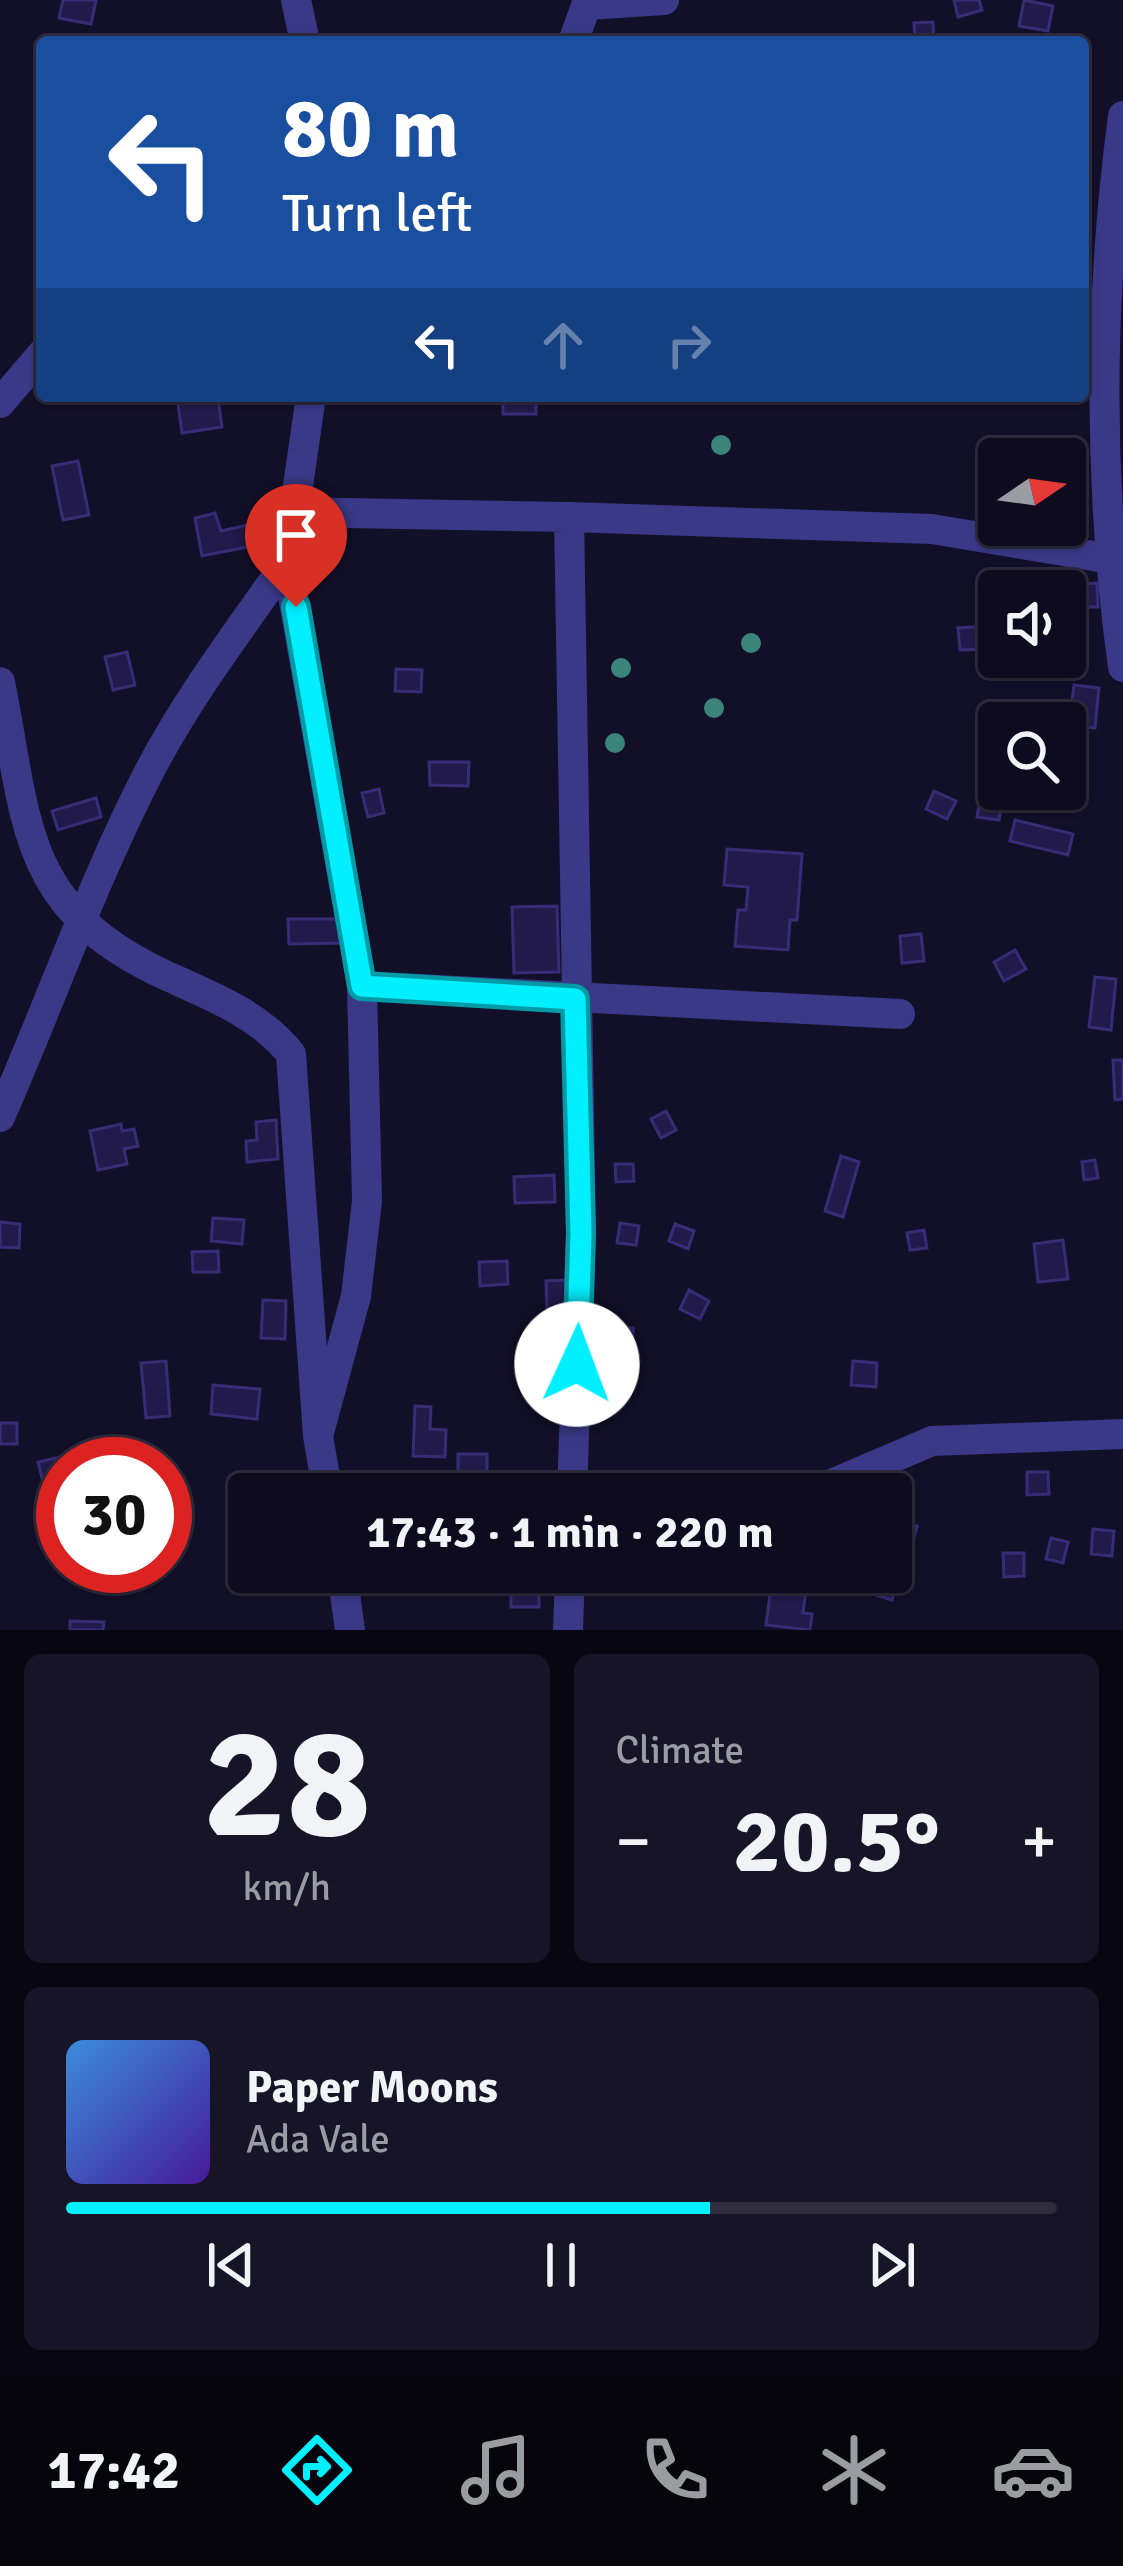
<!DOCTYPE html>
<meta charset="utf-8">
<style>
body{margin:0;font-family:Signika,sans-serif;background:#171427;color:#f1f3f6;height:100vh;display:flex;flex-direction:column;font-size:45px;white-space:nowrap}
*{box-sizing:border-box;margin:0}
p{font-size:39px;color:#9b9ba4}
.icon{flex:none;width:66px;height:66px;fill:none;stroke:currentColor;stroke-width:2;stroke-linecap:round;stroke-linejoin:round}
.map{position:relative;height:1630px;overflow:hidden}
.side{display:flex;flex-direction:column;gap:24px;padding:24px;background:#080610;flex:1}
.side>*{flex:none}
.top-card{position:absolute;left:36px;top:36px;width:1053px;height:366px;border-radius:12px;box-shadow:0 3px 9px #0004,0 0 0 3px #2e2b3c;background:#1a4fa0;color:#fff;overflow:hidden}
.needle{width:78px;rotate:77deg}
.fabs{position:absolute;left:978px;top:438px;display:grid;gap:24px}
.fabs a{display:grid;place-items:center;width:108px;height:108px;border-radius:12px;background:#0e0b1e;box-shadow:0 3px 9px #0004,0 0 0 3px #2e2b3c;font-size:60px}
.speed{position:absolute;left:36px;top:1437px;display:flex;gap:24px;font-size:60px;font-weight:700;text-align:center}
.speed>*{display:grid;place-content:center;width:156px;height:156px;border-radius:50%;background:#0e0b1e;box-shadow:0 3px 9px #0004,0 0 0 3px #2e2b3c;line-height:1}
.speed .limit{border:18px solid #d22;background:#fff;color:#111}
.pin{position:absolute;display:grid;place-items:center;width:102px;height:102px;color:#fff;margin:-123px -51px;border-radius:50% 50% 50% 0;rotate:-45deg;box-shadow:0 0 12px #0007}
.pin .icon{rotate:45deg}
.me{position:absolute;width:132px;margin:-66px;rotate:2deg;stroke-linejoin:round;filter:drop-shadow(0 0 9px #0008)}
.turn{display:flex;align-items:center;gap:42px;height:252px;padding:0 48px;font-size:54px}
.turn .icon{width:156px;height:156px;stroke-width:2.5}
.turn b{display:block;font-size:84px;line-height:102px}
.lanes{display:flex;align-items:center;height:114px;padding:0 48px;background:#0003;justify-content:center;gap:60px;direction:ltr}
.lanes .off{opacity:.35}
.big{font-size:90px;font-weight:800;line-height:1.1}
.side .tile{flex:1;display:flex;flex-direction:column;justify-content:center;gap:18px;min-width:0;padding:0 42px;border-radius:18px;background:#171427}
.side .dial{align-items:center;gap:0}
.dial b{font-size:156px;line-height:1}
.song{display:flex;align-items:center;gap:36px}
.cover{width:144px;height:144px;border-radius:18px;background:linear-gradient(135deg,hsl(210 70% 55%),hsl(260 70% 35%))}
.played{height:12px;border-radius:6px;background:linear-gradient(90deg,#02efff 65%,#2e2b3c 65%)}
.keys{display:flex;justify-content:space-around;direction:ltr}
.heat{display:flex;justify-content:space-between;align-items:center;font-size:66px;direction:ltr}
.side .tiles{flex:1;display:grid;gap:24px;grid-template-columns:1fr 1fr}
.tile:last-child{grid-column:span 2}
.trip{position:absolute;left:228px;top:1473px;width:684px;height:120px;border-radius:12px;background:#0e0b1e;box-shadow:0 3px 9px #0004,0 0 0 3px #2e2b3c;font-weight:800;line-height:120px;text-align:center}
.menu{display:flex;height:192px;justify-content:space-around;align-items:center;background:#06040c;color:#9b9ba4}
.menu .icon{width:84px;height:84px}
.menu .selected{color:#02efff}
.menu b{font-size:54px;color:#f1f3f6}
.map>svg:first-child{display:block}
.building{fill:#221a4a;stroke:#382c76;stroke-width:3}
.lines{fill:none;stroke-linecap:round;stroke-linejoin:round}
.minor{stroke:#393988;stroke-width:30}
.tree{fill:#3b847a}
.route-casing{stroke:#019ba6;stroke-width:30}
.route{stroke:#02efff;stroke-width:21}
</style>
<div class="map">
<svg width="1123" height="1630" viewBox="0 0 1123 1630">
<rect width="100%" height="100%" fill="#120f28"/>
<!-- building -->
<path class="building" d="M 63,0 L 96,0 L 91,24 L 59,18 Z
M 954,0 L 979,0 L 982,10 L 958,17 Z
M 1024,0 L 1053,6 L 1048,31 L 1019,26 Z
M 933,22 L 934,42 L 915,42 L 914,23 Z
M 503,396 L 536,396 L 536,414 L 503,414 Z
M 218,399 L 222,427 L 182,433 L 178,404 Z
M 78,461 L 89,515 L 63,520 L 52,466 Z
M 215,513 L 221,531 L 252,524 L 257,545 L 202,556 L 195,518 Z
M 1097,583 L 1098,607 L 1080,607 L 1079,584 Z
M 986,626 L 987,649 L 960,650 L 958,628 Z
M 127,652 L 135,685 L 113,690 L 105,657 Z
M 396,669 L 422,670 L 421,692 L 395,691 Z
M 1074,685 L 1099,688 L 1095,728 L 1069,725 Z
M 1066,746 L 1084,749 L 1081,767 L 1065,764 Z
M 429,762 L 469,762 L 468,786 L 430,785 Z
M 379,789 L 384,813 L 368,817 L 362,793 Z
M 934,791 L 956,801 L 947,819 L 926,809 Z
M 96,798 L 101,817 L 58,830 L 52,811 Z
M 980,799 L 1002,803 L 999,820 L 977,817 Z
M 1015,820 L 1073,834 L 1068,855 L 1010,841 Z
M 727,849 L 802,854 L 797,920 L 790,920 L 788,950 L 735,946 L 738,910 L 746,910 L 748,887 L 724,885 Z
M 557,906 L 559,972 L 514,973 L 512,907 Z
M 288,919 L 342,919 L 343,943 L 289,944 Z
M 921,934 L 924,961 L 902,963 L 900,936 Z
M 1015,950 L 1026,969 L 1004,981 L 994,962 Z
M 1095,977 L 1116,979 L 1111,1030 L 1089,1027 Z
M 1113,1060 L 1123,1060 L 1123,1099 L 1115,1100 Z
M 666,1111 L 676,1130 L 661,1138 L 651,1119 Z
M 276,1120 L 278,1159 L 247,1162 L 246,1141 L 257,1140 L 256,1122 Z
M 121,1124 L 122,1131 L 134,1129 L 138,1146 L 124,1149 L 127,1164 L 98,1170 L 90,1131 Z
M 841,1156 L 859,1162 L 843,1217 L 825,1211 Z
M 1095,1160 L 1098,1178 L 1084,1180 L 1082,1162 Z
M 615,1164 L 633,1164 L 634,1181 L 616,1182 Z
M 554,1175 L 555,1202 L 515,1203 L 514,1177 Z
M 213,1218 L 244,1220 L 242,1244 L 211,1241 Z
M 0,1222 L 20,1224 L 19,1248 L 0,1247 Z
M 620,1223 L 639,1226 L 636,1245 L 617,1243 Z
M 675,1224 L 694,1231 L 688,1249 L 669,1241 Z
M 924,1230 L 927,1248 L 910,1250 L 907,1233 Z
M 1063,1240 L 1068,1279 L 1038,1282 L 1034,1244 Z
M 218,1251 L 219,1272 L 193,1272 L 192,1252 Z
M 507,1261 L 508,1284 L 480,1286 L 479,1262 Z
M 567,1280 L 568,1306 L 547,1308 L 546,1281 Z
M 689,1290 L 709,1301 L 700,1319 L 680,1309 Z
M 263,1300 L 286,1301 L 285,1339 L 261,1338 Z
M 613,1328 L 633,1328 L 633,1354 L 612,1353 Z
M 166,1361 L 170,1416 L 146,1418 L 141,1363 Z
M 853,1361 L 877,1363 L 876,1387 L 851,1385 Z
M 213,1385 L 260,1389 L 257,1419 L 211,1414 Z
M 415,1406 L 431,1407 L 430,1429 L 446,1430 L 445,1457 L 413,1456 Z
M 0,1423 L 17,1423 L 17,1444 L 0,1444 Z
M 458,1454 L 487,1454 L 487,1477 L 509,1478 L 509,1494 L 458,1494 Z
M 60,1457 L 63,1474 L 42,1478 L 38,1462 Z
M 1027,1472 L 1048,1472 L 1049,1494 L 1027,1495 Z
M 900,1522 L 917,1526 L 912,1546 L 895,1541 Z
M 1093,1529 L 1114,1531 L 1112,1556 L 1091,1554 Z
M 1051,1538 L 1068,1542 L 1063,1563 L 1046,1559 Z
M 1003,1553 L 1024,1553 L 1024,1576 L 1004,1577 Z
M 511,1572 L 539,1572 L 539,1607 L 511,1607 Z
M 773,1572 L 808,1572 L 803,1613 L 812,1614 L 810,1630 L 766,1625 Z
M 877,1572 L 899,1576 L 892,1600 L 870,1593 Z
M 70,1621 L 104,1622 L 103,1630 L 70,1630 Z"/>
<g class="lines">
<!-- minor -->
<path class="minor" d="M 296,0 L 305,42
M 588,5 L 664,0
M 573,42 L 588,0
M 1123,116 C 1099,298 1098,485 1123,667
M 311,396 L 287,562 L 362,986 L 367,1201 L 356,1296 L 318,1436
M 0,403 L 42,354
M 291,512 L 569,517 L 581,1233 L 572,1494
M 569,517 L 932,529 L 1123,561
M 0,682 C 28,824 20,908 167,976 C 212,996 260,1015 291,1054 L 318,1436 L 328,1494
M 362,986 L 900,1014
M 0,1117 C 51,1001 92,882 150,770 C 189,696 239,630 287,562
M 808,1494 L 932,1441 L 1123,1434
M 342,1572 L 350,1630
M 568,1630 L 570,1572"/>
</g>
<!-- trees -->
<g class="tree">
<circle cx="721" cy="445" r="10"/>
<circle cx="751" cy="643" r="10"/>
<circle cx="621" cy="668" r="10"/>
<circle cx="714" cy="708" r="10"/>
<circle cx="615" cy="743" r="10"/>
</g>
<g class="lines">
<!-- route casing -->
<g class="route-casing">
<path id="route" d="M 296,607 L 362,986 L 575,999 L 581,1233 L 577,1364"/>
</g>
<!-- route -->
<use href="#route" class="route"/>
</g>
</svg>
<div class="fabs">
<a><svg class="needle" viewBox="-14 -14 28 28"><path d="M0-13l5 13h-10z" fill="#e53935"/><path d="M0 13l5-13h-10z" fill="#9b9ba4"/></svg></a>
<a><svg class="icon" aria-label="sound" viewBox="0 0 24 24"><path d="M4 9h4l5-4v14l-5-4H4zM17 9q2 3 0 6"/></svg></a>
<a><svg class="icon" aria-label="search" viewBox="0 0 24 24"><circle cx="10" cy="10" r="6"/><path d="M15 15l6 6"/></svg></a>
</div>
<div class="speed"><div class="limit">30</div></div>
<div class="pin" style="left:296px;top:607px;background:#d93025"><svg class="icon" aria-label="arrive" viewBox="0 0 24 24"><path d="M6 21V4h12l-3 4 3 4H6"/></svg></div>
<svg class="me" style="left:577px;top:1364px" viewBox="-20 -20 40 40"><circle r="19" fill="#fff"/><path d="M0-13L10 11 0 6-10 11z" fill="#02efff"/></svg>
<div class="trip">17:43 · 1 min · 220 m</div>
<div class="top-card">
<div class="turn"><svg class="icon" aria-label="left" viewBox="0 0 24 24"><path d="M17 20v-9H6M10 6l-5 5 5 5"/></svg><div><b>80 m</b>Turn left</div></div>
<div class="lanes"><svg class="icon" aria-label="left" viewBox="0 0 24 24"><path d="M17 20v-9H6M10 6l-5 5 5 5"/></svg><svg class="icon off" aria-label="ahead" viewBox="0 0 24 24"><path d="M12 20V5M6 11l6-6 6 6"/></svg><svg class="icon off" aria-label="right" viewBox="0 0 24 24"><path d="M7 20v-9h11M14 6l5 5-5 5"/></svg></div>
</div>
</div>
<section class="side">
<div class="tiles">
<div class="tile dial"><b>28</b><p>km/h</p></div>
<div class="tile"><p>Climate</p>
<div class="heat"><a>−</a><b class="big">20.5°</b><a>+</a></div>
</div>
<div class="tile">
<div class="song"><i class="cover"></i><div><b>Paper Moons</b><p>Ada Vale</p></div></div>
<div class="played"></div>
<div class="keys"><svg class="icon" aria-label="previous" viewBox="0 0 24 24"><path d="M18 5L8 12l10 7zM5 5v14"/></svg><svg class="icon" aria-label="pause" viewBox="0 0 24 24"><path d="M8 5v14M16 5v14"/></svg><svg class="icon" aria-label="next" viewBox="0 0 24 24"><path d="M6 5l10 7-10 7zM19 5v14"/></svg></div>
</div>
</div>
</section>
<nav class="menu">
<b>17:42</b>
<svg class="icon selected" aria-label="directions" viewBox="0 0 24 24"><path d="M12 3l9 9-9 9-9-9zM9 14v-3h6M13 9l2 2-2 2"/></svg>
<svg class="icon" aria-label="music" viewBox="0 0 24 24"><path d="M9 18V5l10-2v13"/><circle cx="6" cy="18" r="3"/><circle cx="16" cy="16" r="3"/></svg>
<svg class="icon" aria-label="phone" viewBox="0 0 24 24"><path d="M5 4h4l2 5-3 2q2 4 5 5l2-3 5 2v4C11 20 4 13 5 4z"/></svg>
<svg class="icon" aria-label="climate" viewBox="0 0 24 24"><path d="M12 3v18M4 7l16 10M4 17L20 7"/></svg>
<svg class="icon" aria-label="car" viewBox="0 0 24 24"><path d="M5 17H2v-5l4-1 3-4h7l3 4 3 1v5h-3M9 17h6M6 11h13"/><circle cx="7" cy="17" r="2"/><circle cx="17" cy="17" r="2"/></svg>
</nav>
